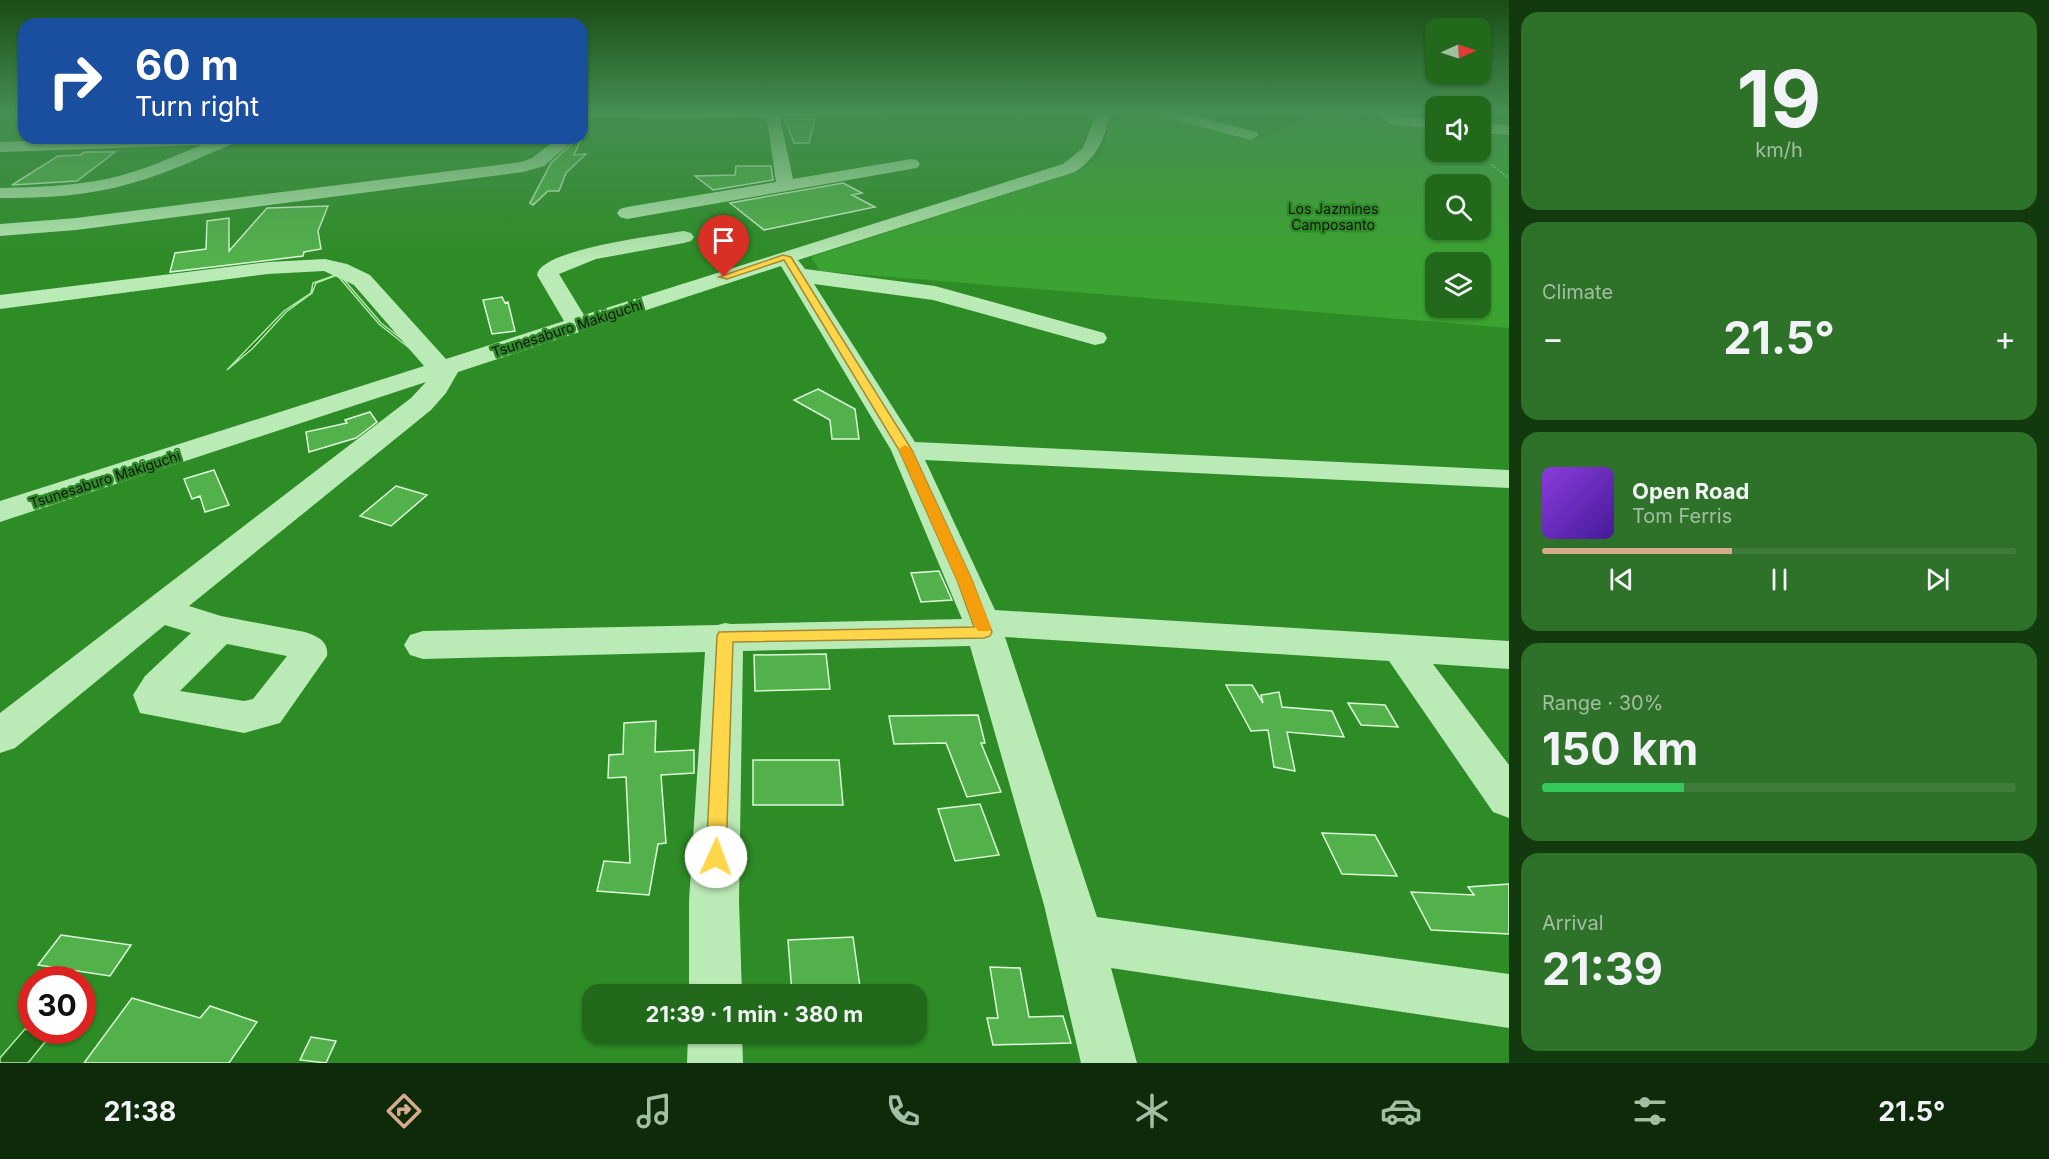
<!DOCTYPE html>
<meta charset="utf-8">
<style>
body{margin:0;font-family:Inter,sans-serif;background:#2e7129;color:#f1f3f6;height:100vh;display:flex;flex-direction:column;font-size:22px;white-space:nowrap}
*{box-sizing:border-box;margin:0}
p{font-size:20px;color:#a2bfa3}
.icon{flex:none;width:33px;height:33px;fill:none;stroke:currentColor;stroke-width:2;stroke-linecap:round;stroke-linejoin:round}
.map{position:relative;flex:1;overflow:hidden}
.drawer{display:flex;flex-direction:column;gap:12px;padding:12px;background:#133a0f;width:540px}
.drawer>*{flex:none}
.banner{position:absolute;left:18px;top:18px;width:570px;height:126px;border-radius:18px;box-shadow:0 2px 4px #0004;background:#1a4fa0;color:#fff;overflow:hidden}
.needle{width:39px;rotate:87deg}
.buttons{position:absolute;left:1425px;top:18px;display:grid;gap:12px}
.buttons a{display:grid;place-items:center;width:66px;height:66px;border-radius:12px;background:#22691c;box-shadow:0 2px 4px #0004;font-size:30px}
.speed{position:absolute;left:18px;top:966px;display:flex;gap:12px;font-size:30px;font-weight:700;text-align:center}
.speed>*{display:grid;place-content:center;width:78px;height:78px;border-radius:50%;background:#22691c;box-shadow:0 2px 4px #0004;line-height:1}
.speed .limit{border:9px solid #d22;background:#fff;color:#111}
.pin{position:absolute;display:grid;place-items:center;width:51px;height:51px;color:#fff;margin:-62px -26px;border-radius:50% 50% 50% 0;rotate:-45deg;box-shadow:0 0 6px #0007}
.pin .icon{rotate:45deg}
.me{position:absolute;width:66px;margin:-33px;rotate:2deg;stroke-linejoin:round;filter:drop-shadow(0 0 4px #0008)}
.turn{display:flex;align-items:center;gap:21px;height:126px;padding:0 18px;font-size:27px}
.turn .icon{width:78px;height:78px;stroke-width:2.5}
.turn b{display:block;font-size:42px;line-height:51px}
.big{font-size:45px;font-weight:700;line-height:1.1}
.drawer .card{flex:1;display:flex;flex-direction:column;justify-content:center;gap:9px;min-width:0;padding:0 21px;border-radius:18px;background:#2e7129}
.drawer .dial{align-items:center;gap:0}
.dial b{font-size:78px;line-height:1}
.song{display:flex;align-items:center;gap:18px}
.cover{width:72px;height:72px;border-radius:9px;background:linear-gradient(135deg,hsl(270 70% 55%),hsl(260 70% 35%))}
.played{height:6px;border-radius:3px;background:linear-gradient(90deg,#d6ab8b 40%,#3f7c3b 40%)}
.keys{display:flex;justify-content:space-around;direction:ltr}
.heat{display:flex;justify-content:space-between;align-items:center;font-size:33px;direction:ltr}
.charge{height:9px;border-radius:4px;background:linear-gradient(90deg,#34c759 30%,#3f7c3b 0)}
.trip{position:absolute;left:582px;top:984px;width:345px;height:60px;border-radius:18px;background:#22691c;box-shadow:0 2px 4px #0004;font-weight:700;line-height:60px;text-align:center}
.menu{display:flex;height:96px;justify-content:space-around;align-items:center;background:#0e2a0b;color:#a2bfa3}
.menu .icon{width:42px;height:42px}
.menu .active{color:#d6ab8b}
.menu b{font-size:27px;color:#f1f3f6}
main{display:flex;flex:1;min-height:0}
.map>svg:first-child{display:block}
.green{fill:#3ba331;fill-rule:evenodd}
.water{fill:#206c1b;stroke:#b0eba9;stroke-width:1.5}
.building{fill:#53b14b;stroke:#dcf8d9;stroke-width:1.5}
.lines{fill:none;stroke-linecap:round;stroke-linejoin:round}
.path{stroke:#baeab5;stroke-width:2;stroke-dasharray:1.5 2;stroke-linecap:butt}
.minor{fill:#baeab5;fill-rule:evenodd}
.major{fill:#f9fef8;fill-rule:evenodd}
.route{fill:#ffd54a;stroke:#a68a30;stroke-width:1.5}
.slow{fill:#f59e0b}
.labels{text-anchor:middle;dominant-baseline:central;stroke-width:5;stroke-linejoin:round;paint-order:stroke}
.far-park-label{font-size:14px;fill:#111;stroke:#2e8c26}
.far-street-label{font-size:14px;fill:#111;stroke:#2e8c26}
</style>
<main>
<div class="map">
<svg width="1509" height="1063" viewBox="0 0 1509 1063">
<rect width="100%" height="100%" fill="#2e8c26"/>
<!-- green -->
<path class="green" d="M 1134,112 L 1154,112 L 1258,140 L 1313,116 L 1435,126 L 1436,152 L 1480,152 L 1481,130 L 1509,132 L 1509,328 L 820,271 L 811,257 L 1079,171 L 1102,155 L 1110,123 L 1143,115 ZM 1436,184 L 1480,184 L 1480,230 L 1436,230 ZM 1436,262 L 1480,262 L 1480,308 L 1436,308 Z"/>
<!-- water -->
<path class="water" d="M 339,274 L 381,323 L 435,365 L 432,366 L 379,324 L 337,275 L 316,283 L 312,293 L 286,312 L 253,348 L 227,370 L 284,311 L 311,293 L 313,283 Z
M 25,1029 L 49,1037 L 28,1063 L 0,1063 L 0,1058 Z"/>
<!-- building -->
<path class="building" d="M 785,119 L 815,119 L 809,143 L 794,143 Z
M 578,138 L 582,138 L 574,155 L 586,154 L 566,173 L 559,191 L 548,191 L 533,205 L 530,203 L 551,163 Z
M 85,152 L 115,152 L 77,181 L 12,185 L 58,156 L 80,155 Z
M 736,166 L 771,166 L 773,180 L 713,190 L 695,176 L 735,175 Z
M 843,183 L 862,193 L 852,195 L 875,207 L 764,230 L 730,203 Z
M 328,206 L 318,231 L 321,249 L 304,252 L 303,256 L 170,272 L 175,253 L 206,249 L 207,221 L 229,218 L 229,251 L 267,208 Z
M 502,297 L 505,303 L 508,302 L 515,331 L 492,334 L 483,300 Z
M 818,389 L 855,409 L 859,439 L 832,439 L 830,420 L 794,400 Z
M 370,412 L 377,422 L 356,438 L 309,452 L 306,432 L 347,423 L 345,420 Z
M 214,470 L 229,505 L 205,512 L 200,496 L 192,499 L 184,479 Z
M 396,486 L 427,495 L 391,526 L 360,516 Z
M 939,571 L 952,600 L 921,602 L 911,573 Z
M 826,654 L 830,689 L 755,691 L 754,655 Z
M 1226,685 L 1252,685 L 1263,703 L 1261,695 L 1279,692 L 1282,707 L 1332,711 L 1344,737 L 1287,732 L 1295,771 L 1274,767 L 1268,730 L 1251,731 Z
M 1348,703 L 1385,705 L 1398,727 L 1361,725 Z
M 978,715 L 985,743 L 981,743 L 1001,792 L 967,797 L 946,743 L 894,744 L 889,716 Z
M 656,721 L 655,752 L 694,750 L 694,773 L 661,775 L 666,843 L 658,844 L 649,895 L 597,891 L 604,861 L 630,863 L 626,777 L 608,778 L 609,755 L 623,754 L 624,723 Z
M 753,760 L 839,760 L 843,805 L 753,805 Z
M 980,804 L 999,855 L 955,861 L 938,809 Z
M 1322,833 L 1375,835 L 1397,876 L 1342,874 Z
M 1509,884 L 1509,934 L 1431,930 L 1411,892 L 1474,895 L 1468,887 Z
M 61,935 L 131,945 L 110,976 L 38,965 Z
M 853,937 L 861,994 L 792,994 L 788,940 Z
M 990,967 L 1020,968 L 1029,1017 L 1063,1016 L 1071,1043 L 993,1045 L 987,1018 L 998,1018 Z
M 132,998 L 200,1018 L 210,1006 L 257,1022 L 229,1063 L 84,1063 Z
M 311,1037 L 336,1041 L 326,1063 L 300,1060 Z"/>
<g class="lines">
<!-- path -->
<path class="path" d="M 1492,165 L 1509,178"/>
<!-- minor -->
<path class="minor" d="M 0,112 L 11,112 L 0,118 Z
M 766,112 L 779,113 L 793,179 L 911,159 L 917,160 L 920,164 L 917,168 L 911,169 L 627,219 L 620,217 L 617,213 L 620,209 L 627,207 L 776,182 Z
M 1097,112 L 1111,112 C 1104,138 1099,156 1075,172 L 798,260 L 805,269 L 935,286 L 1104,333 L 1107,338 L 1104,343 L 1095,345 L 933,300 L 814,284 L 915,442 L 1509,470 L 1509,488 L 925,460 L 995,610 L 1509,641 L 1509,669 L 1433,664 L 1509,765 L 1509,818 L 1493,812 L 1389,661 L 1005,637 L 1097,917 L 1509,974 L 1509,1028 L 1111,968 L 1137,1063 L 1081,1063 L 1044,905 L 970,646 L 743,651 L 739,901 L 742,994 L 689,994 L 689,901 L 705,652 L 423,659 L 410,655 L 404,645 L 410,635 L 423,631 L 718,625 L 725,623 L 731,624 L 962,619 L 891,450 L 781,266 L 458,372 L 446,393 L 431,410 L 189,606 L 221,616 L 305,632 C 317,636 329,641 327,656 L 280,723 L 244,733 L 140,713 L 133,695 L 145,676 L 191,633 L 165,625 L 15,748 L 0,753 L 0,713 L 411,398 L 426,382 L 0,522 L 0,501 L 424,366 L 354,285 L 324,271 L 268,274 L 0,309 L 0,295 L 268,262 L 325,259 L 347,264 L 370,275 L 446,359 L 564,321 L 537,275 C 540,249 660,235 684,231 L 691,233 L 694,237 L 691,241 L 684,243 L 596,259 L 559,274 L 584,315 L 1063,164 L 1083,148 ZM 227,644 L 287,656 L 253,699 L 244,701 L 180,691 Z
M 1155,112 L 1178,112 L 1257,132 L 1259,135 L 1251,140 L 1157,115 Z
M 1373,112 L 1390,112 L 1399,117 L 1436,119 L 1436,129 L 1390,124 Z
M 1480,123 L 1509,125 L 1509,135 L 1480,133 Z
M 124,138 L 241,138 L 239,141 C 203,156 169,173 132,183 C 89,196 45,198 0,198 L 0,188 C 37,187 74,186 111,178 C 142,171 172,157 202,145 L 0,152 L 0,142 Z
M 558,138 L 576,138 L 544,166 L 523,172 L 76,230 L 0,236 L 0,224 L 76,218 L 521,162 L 532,158 Z
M 688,1034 L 742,1034 L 743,1063 L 687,1063 Z"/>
<!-- major -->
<path class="major" d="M 582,112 L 885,112 L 878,116 L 582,118 Z"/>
</g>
<!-- sky -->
<linearGradient id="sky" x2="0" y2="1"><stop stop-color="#194d15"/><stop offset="0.43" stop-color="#468e52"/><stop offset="1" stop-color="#468e52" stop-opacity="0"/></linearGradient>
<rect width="1509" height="260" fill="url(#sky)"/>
<!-- route -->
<path class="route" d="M 783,255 L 791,257 L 912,450 L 972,580 L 992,632 L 990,636 L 984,638 L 733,642 L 726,857 L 723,863 L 716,866 L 709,863 L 706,857 L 717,636 L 719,632 L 974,627 L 957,580 L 899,450 L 784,260 L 727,279 L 719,277 Z"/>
<!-- slow -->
<path class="slow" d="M 905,445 L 911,449 L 972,580 L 991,627 L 989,631 L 978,631 L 975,627 L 957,580 L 899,449 Z"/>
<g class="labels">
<!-- far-park labels -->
<g class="far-park-label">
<text x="1333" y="208">Los Jazmines<tspan x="1333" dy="16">Camposanto</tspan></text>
</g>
<!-- far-street labels -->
<g class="far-street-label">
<text transform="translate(567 328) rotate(-18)">Tsunesaburo Makiguchi</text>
<text transform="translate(105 479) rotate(-18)">Tsunesaburo Makiguchi</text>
</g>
</g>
</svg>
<div class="buttons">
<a><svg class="needle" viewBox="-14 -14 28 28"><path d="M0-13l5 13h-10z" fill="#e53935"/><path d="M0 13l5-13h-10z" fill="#a2bfa3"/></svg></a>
<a><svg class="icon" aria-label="sound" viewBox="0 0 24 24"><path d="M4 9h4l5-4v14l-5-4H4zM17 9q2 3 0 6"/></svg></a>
<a><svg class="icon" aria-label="search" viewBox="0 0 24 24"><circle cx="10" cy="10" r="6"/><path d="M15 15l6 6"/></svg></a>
<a><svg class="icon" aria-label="layers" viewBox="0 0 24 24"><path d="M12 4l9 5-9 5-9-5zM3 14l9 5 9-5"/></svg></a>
</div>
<div class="speed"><div class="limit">30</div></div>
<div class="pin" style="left:724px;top:277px;background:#d93025"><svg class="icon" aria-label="arrive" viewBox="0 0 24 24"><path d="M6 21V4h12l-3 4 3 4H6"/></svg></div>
<svg class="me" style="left:716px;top:857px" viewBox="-20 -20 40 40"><circle r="19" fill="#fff"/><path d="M0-13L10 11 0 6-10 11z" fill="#ffd54a"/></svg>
<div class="trip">21:39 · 1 min · 380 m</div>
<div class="banner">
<div class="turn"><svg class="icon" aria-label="right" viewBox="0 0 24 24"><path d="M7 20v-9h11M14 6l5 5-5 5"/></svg><div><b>60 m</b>Turn right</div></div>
</div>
</div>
<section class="drawer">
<div class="card dial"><b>19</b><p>km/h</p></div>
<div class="card"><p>Climate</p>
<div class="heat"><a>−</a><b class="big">21.5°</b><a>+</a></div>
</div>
<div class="card">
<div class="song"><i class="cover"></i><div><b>Open Road</b><p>Tom Ferris</p></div></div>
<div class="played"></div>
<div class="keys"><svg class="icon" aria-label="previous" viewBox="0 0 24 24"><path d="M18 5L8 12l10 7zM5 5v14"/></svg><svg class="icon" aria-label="pause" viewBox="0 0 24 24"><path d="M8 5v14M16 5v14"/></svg><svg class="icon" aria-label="next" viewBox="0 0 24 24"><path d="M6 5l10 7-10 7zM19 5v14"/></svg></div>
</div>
<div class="card"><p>Range · 30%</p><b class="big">150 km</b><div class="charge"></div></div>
<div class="card"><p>Arrival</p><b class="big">21:39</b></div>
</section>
</main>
<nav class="menu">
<b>21:38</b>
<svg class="icon active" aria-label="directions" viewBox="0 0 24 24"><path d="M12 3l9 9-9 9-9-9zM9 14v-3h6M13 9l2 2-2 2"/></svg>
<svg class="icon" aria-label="music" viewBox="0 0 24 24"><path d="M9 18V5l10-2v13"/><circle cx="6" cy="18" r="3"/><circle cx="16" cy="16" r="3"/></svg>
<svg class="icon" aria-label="phone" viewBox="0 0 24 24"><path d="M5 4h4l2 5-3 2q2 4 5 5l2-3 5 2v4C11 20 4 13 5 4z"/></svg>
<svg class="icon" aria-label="climate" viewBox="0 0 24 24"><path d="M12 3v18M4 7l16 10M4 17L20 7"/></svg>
<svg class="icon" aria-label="car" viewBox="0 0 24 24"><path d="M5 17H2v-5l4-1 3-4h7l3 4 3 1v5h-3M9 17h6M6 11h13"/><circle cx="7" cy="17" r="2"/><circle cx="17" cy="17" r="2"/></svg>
<svg class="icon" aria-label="filters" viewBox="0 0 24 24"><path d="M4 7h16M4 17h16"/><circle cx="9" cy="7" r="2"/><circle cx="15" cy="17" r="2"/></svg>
<b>21.5°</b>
</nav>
